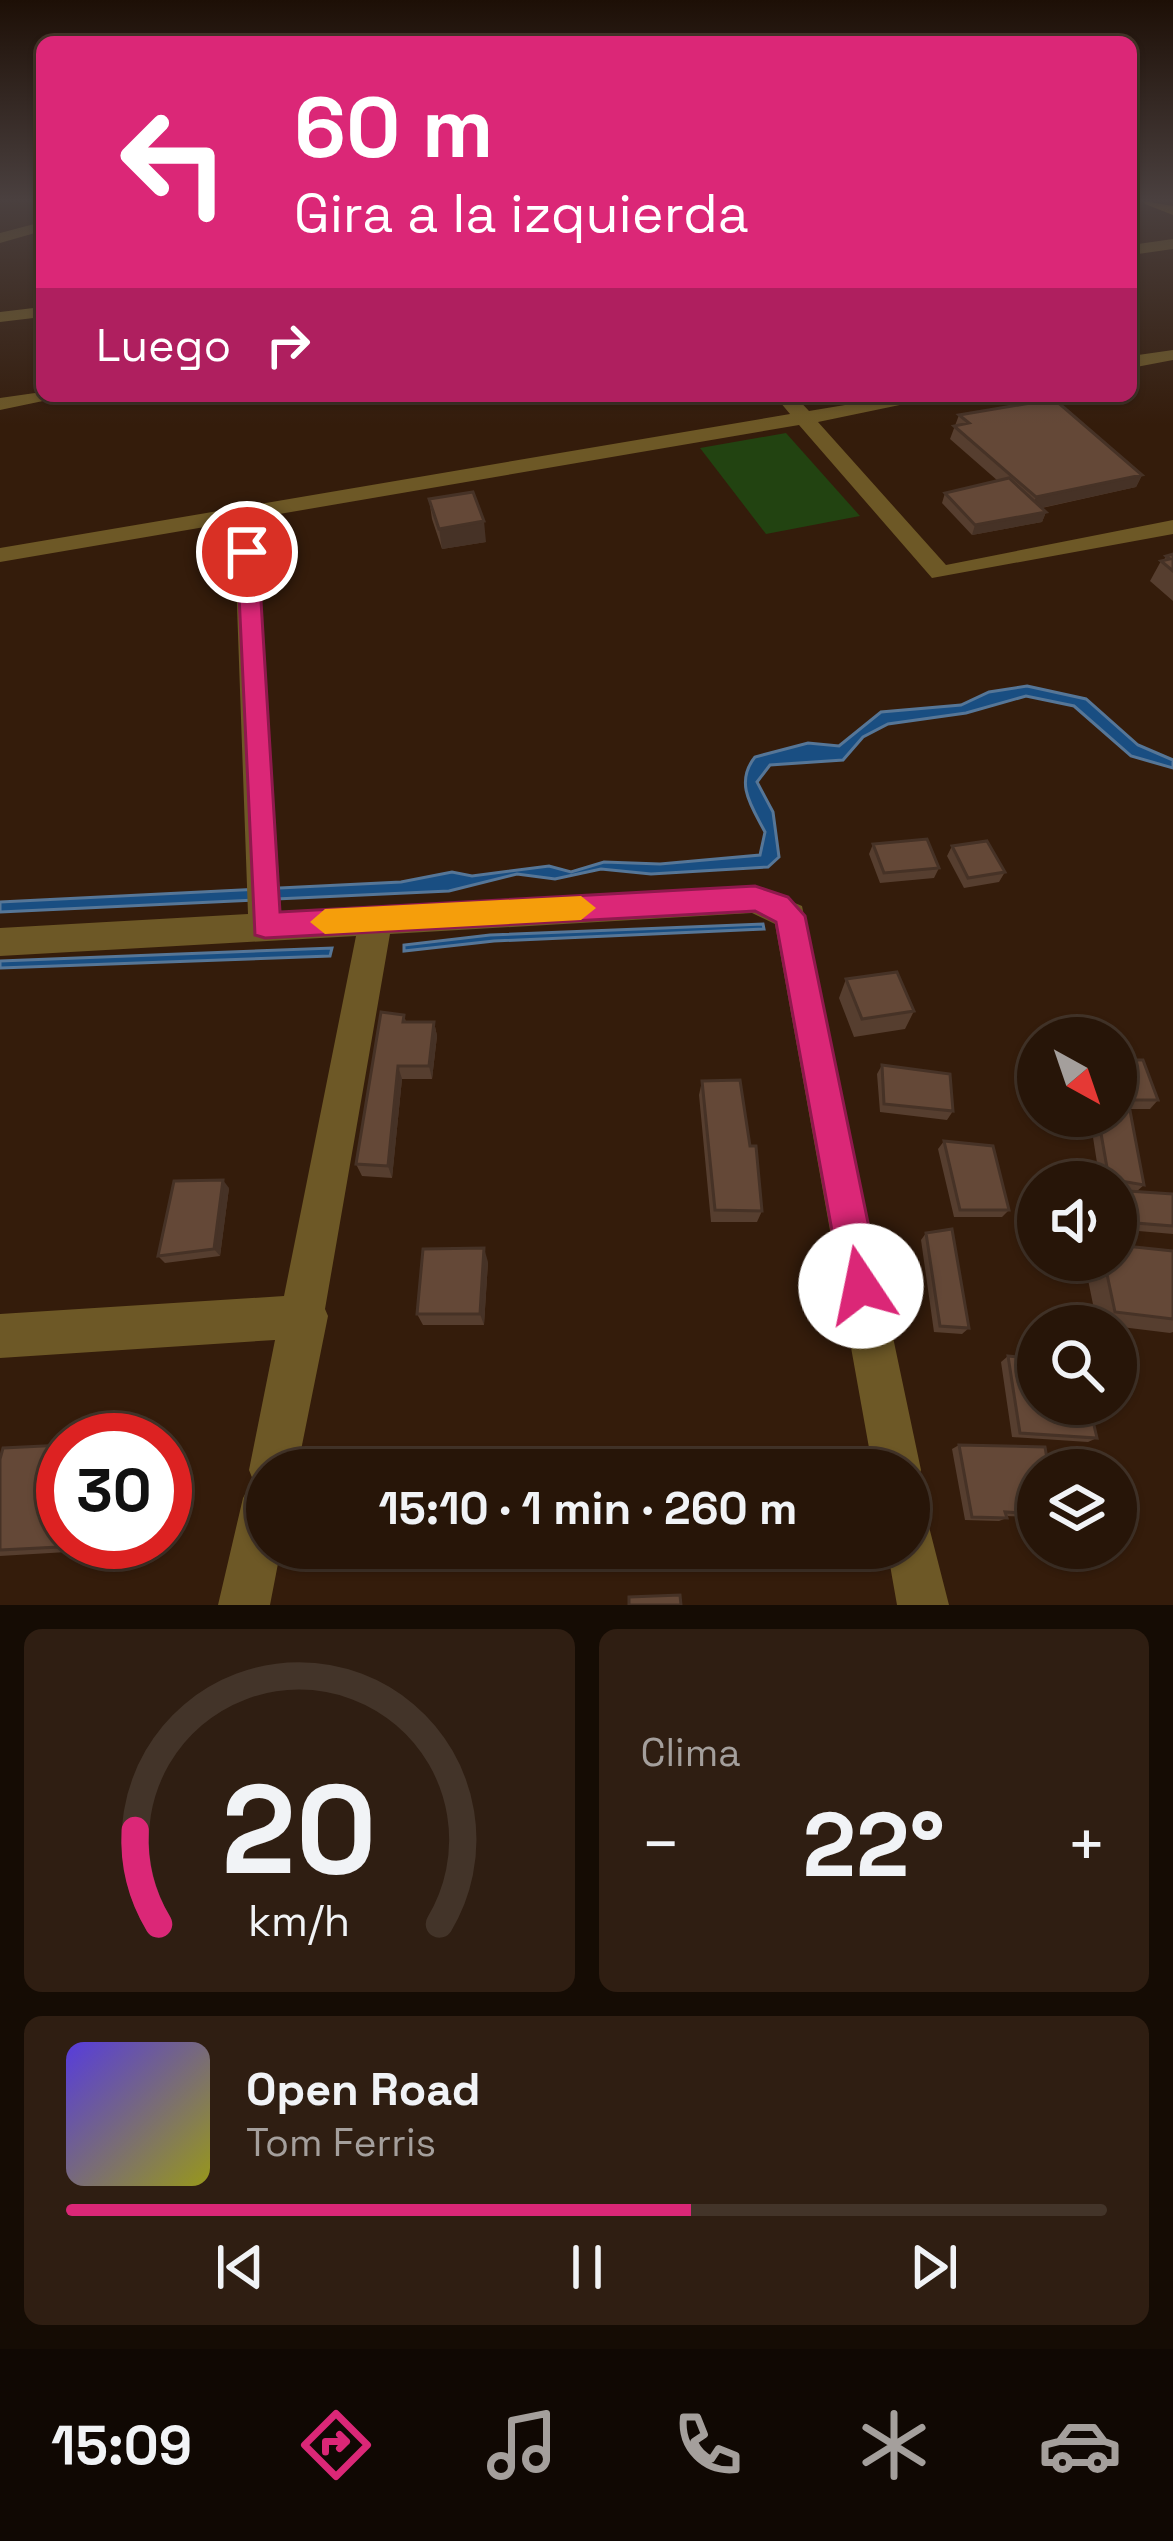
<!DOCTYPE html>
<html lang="es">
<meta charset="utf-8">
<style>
body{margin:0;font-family:"Space Grotesk",sans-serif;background:#2f1e12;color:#f1f3f6;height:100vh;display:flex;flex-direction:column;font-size:45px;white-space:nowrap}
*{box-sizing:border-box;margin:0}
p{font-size:39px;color:#a49f9c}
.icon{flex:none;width:66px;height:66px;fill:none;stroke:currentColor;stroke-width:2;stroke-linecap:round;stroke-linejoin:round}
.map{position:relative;height:1605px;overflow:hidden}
.sheet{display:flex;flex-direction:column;gap:24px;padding:24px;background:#150c04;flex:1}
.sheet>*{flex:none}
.top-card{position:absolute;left:36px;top:36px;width:1101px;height:366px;border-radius:18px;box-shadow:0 3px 9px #0004,0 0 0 3px #433429;background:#db2777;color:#fff;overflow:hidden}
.needle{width:78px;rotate:140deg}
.buttons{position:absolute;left:1017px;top:1017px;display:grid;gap:24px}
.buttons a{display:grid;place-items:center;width:120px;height:120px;border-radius:50%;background:#271508;box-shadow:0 3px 9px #0004,0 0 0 3px #433429;font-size:60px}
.speed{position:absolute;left:36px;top:1413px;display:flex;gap:24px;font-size:60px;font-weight:700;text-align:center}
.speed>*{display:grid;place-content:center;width:156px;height:156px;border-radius:50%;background:#271508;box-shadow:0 3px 9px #0004,0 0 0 3px #433429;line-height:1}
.speed .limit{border:18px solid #d22;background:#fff;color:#111}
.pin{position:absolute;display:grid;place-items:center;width:102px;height:102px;color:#fff;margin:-51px;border:6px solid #fff;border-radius:50%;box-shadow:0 3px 12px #0007}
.me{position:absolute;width:132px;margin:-66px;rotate:349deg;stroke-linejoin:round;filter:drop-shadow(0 0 9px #0008)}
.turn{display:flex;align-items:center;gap:42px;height:252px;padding:0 60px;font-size:54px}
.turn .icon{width:156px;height:156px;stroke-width:2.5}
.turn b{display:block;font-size:84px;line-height:102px}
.then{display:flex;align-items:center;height:114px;padding:0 60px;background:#0003;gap:24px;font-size:45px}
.big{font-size:90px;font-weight:700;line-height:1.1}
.sheet .widget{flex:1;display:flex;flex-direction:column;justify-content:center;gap:18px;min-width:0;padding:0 42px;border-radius:18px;background:#2f1e12}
.sheet .dial{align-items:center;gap:0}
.dial svg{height:312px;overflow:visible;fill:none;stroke:#433429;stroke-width:7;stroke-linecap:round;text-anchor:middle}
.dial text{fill:#f1f3f6;stroke:none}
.song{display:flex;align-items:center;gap:36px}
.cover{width:144px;height:144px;border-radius:18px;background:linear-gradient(135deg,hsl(250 70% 55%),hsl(60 70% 35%))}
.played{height:12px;border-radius:6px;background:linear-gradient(90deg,#db2777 60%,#433429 60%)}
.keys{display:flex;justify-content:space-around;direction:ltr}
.heat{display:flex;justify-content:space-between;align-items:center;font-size:66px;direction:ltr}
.sheet .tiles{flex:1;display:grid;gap:24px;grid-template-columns:1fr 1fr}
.widget:last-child{grid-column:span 2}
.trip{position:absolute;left:246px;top:1449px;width:684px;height:120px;border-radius:60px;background:#271508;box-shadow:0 3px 9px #0004,0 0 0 3px #433429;font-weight:700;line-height:120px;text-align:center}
.menu{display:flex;height:192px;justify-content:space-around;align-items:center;background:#100803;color:#a49f9c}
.menu .icon{width:84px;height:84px}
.menu .current{color:#db2777}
.menu b{font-size:54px;color:#f1f3f6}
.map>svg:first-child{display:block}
.green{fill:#224311}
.water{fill:#194e82;stroke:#567697;stroke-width:3}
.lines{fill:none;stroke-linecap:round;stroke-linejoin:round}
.street{fill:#6d5826;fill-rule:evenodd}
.secondary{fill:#98761a;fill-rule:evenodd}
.wall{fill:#563e2f}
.shaded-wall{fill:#463226}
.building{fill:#644837;stroke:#463226;stroke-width:3}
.route{fill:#db2777;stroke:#8e194d;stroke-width:3}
.slow{fill:#f59e0b}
</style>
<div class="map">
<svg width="1173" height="1605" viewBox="0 0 1173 1605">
<rect width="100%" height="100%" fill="#341c0b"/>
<!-- green -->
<path class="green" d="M 786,433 L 860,516 L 766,534 L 700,448 Z"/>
<!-- water -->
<path class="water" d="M 1027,686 L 1086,699 L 1138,745 L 1173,760 L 1173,768 L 1131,756 L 1074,706 L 1026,696 L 966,713 L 888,724 L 863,737 L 843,760 L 770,765 L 757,782 L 773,812 L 779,857 L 768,867 L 651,874 L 601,869 L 555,879 L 517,874 L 449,891 L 0,912 L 0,902 L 401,882 L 452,872 L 472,876 L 549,866 L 571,872 L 604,862 L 660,864 L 760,855 L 765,832 C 752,807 734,783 755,757 L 808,743 L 839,746 L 881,712 L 961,705 L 989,692 Z
M 763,924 L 764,929 L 494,941 L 404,951 L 404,945 L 490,935 Z
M 332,948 L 330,956 L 0,968 L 0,961 Z"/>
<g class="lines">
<!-- street -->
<path class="street" d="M 42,222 L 42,231 L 0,243 L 0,233 Z
M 1173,239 L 1173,249 L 1131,255 L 1131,245 Z
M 42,307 L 42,317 L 0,322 L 0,312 Z
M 1173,350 L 1173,360 L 1131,368 L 1131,356 Z
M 42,392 L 67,396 L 0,410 L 0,398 Z
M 775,396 L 795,396 L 809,411 L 899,396 L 943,396 L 818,422 L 946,565 L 1173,520 L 1173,534 L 932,578 L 799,425 L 256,518 L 281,912 L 755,886 L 802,906 L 921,1470 L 914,1487 L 909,1489 L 909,1470 L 873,1470 L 775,924 L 752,913 L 390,934 L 325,1309 L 328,1316 L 297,1470 L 267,1470 L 267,1548 L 281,1548 L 270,1605 L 218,1605 L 243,1498 L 253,1480 L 249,1470 L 275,1340 L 0,1358 L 0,1314 L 284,1296 L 356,936 L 0,956 L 0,928 L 248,914 L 234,522 L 0,562 L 0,548 L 790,414 Z
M 909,1507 L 926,1515 L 949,1605 L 897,1605 L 887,1548 L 909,1548 Z"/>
<!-- secondary -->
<path class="secondary" d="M 1143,201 L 1173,206 L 1173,215 L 1145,204 Z"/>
</g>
<!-- wall -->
<path class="wall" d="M 959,415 L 1142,475 L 1136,487 L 1042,508 L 1046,512 L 1042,522 L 972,535 L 942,503 L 945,493 L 998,481 L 950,439 Z
M 429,499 L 486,542 L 442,549 L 432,519 Z
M 1173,554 L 1173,601 L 1150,581 L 1161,561 L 1164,560 L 1166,556 Z
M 873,844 L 939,868 L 934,878 L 880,883 L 869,854 Z
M 952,846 L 1005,872 L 999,882 L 964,888 L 947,856 Z
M 846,979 L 914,1011 L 905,1029 L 854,1037 L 839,998 Z
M 404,1015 L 406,1022 L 434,1022 L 437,1036 L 432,1079 L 402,1079 L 392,1178 L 362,1176 L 356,1164 Z
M 1116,1060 L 1158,1100 L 1150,1109 L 1130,1109 L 1144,1185 L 1136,1192 L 1173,1194 L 1173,1234 L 1127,1230 L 1119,1198 L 1127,1191 L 1116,1189 L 1116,1182 L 1100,1182 L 1092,1131 L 1076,1130 L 1072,1116 L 1116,1116 Z
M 882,1065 L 953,1111 L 947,1120 L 880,1112 L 877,1074 Z
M 702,1081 L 750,1146 L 762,1211 L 757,1222 L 711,1222 L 699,1095 Z
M 944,1141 L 1009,1210 L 1002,1217 L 954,1217 L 938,1149 Z
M 229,1188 L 220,1256 L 165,1263 L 158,1256 Z
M 926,1233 L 969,1328 L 962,1334 L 934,1332 L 921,1240 Z
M 1173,1251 L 1173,1332 L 1170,1333 L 1097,1324 L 1084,1260 L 1116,1260 Z
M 488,1262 L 484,1325 L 423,1325 L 417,1314 Z
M 1008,1356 L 1097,1438 L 1088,1442 L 1012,1437 L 1001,1362 Z
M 959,1445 L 1038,1470 L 1038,1517 L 1006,1516 L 1007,1518 L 999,1521 L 965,1520 L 952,1449 Z
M 0,1459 L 63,1542 L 118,1542 L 117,1549 L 0,1556 Z"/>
<!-- shaded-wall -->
<path class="shaded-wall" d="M 1142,475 L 1136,487 L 1031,510 L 1036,497 Z
M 1046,512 L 1042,522 L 972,535 L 975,525 Z
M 484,521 L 486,542 L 442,549 L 439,529 Z
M 434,1022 L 437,1036 L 432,1079 L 429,1066 Z
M 398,1066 L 402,1079 L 392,1178 L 388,1166 Z
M 223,1180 L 229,1188 L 220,1256 L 214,1249 Z
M 484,1248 L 488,1262 L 484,1325 L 480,1314 Z
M 99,1542 L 118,1542 L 117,1549 L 98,1545 Z"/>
<!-- building -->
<path class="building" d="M 1054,399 L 1142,475 L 1036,497 L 954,426 L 969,423 L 959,415 Z
M 1009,478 L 1046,512 L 975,525 L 945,493 Z
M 473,492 L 484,521 L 439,529 L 429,499 Z
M 1173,554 L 1173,571 L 1161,561 L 1170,559 L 1166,556 Z
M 927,839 L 939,868 L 884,873 L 873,844 Z
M 987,841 L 1005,872 L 968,878 L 952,846 Z
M 897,972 L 914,1011 L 862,1019 L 846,979 Z
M 381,1012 L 404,1015 L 403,1022 L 434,1022 L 429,1066 L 398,1066 L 388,1166 L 356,1164 Z
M 1116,1060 L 1143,1060 L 1158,1100 L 1128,1100 L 1144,1185 L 1109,1179 L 1099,1122 L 1083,1121 L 1082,1116 L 1116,1116 Z
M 882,1065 L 950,1074 L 953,1111 L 884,1104 Z
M 740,1080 L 750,1146 L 756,1146 L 762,1211 L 715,1210 L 702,1081 Z
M 944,1141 L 993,1146 L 1009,1210 L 960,1210 Z
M 223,1180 L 214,1249 L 158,1256 L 174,1181 Z
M 1128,1191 L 1173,1194 L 1173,1226 L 1136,1223 Z
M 952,1229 L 969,1328 L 940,1326 L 926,1233 Z
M 1116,1245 L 1173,1251 L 1173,1319 L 1115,1312 L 1104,1260 L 1116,1260 Z
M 484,1248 L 480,1314 L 417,1314 L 423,1249 Z
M 1008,1356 L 1038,1359 L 1038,1404 L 1089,1404 L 1097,1438 L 1020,1433 Z
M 63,1445 L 63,1542 L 99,1542 L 98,1545 L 0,1550 L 0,1459 L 3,1448 Z
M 959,1445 L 1045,1447 L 1049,1470 L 1038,1470 L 1038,1514 L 1005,1512 L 1007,1518 L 972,1517 Z
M 734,1450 L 738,1470 L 659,1470 L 658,1466 Z
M 680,1595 L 681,1605 L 629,1605 L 629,1597 Z"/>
<!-- sky -->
<linearGradient id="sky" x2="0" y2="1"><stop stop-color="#1d0f06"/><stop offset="0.47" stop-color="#4a403f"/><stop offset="1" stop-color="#4a403f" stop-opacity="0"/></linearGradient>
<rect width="1173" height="425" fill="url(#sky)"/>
<!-- route -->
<path class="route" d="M 247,546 L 258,552 L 280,912 L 755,886 L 788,897 L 805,916 L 881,1286 L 875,1299 L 861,1305 L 848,1299 L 842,1286 L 776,922 L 755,911 L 265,938 L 255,935 L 237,552 Z"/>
<!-- slow -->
<path class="slow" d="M 581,896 L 596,908 L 581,920 L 325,934 L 310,922 L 325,909 Z"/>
</svg>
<div class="buttons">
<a><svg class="needle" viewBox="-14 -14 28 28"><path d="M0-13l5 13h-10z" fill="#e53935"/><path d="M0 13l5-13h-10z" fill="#a49f9c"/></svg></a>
<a><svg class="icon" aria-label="sound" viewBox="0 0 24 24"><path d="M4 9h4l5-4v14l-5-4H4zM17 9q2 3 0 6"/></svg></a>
<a><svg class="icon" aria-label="search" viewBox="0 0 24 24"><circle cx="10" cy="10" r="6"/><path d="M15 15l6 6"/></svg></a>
<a><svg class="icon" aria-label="layers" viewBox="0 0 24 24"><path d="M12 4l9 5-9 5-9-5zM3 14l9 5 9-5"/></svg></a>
</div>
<div class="speed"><div class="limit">30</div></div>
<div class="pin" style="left:247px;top:552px;background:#d93025"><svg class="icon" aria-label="arrive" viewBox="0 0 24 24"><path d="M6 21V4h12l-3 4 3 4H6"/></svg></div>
<svg class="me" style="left:861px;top:1286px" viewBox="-20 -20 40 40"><circle r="19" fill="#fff"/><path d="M0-13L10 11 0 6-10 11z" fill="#db2777"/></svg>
<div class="trip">15:10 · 1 min · 260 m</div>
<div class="top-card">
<div class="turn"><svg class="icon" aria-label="left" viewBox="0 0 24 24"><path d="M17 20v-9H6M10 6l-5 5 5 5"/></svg><div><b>60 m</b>Gira a la izquierda</div></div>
<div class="then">Luego<svg class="icon" aria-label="right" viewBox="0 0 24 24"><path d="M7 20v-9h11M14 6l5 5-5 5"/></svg></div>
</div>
</div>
<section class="sheet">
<div class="tiles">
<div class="widget dial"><svg viewBox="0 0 100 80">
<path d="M14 69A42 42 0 1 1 86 69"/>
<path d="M14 69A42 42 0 0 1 8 45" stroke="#db2777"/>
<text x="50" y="56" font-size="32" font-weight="700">20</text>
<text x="50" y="72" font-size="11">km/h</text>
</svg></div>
<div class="widget"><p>Clima</p>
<div class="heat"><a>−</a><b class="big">22°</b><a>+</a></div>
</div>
<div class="widget">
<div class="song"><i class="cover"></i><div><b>Open Road</b><p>Tom Ferris</p></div></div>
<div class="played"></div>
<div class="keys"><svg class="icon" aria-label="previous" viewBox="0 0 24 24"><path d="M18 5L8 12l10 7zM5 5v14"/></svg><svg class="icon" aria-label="pause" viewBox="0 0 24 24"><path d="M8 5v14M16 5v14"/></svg><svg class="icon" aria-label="next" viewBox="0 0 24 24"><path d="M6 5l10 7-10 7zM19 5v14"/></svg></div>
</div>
</div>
</section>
<nav class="menu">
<b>15:09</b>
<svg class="icon current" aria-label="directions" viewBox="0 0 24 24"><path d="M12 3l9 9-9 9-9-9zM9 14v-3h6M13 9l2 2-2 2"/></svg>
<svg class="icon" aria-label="music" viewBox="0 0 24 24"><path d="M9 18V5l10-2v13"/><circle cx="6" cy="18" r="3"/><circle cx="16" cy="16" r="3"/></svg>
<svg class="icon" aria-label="phone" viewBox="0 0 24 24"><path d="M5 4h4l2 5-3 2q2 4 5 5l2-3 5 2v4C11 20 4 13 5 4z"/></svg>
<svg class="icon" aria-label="climate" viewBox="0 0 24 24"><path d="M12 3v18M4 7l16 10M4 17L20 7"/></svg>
<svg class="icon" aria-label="car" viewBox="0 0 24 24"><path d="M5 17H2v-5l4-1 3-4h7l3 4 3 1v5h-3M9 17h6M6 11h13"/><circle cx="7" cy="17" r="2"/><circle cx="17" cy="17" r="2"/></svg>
</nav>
